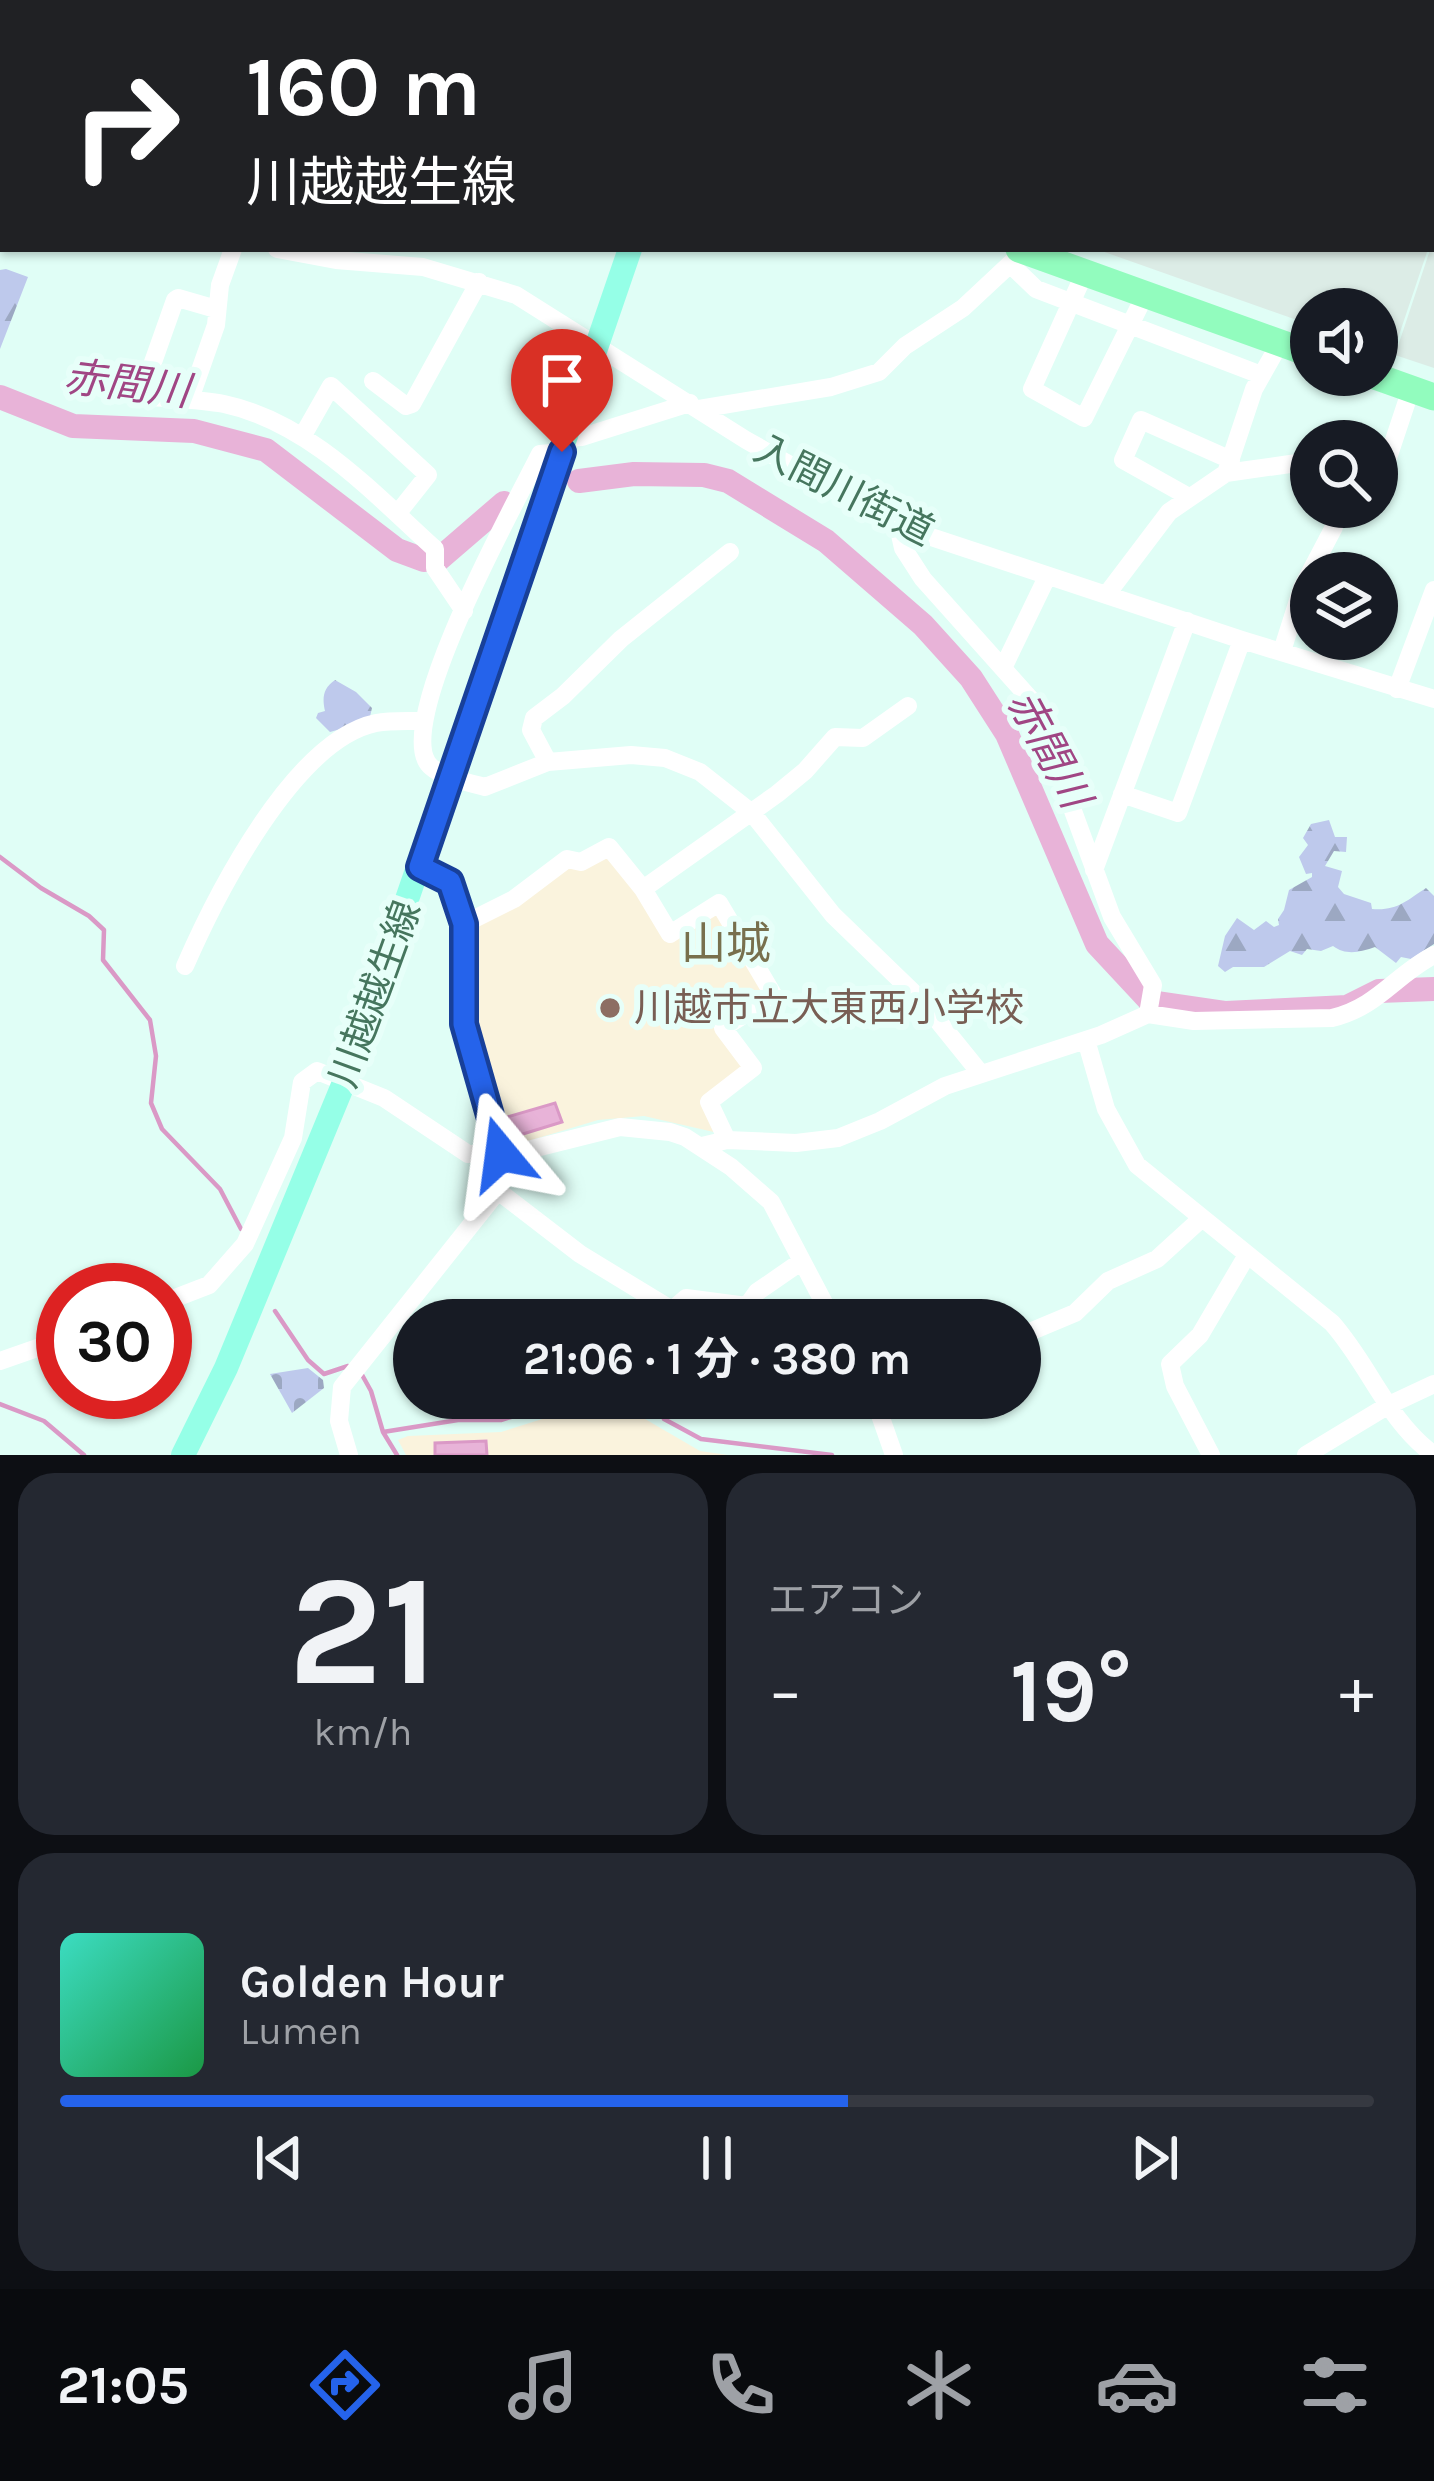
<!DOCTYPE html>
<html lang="ja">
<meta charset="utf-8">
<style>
body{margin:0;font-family:Karla,"Noto Sans JP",sans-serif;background:#242831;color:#f1f3f6;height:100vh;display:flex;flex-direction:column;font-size:45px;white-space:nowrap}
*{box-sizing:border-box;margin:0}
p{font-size:39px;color:#9ea1a6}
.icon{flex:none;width:66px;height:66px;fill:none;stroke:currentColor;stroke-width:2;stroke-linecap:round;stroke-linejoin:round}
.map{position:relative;height:1455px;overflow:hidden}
.side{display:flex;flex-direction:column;gap:18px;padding:18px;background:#0d0f14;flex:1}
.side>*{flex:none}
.banner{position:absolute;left:0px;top:0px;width:1434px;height:252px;box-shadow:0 3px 9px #0004;background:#202124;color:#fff;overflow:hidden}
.buttons{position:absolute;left:1290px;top:288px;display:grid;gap:24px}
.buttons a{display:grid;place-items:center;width:108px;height:108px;border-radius:50%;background:#171b24;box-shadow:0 3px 9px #0004;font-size:60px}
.speed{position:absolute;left:36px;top:1263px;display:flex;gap:24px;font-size:60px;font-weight:700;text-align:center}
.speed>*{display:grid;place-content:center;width:156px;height:156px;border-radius:50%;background:#171b24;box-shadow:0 3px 9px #0004;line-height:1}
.speed .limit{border:18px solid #d22;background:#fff;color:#111}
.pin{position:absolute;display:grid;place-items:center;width:102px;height:102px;color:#fff;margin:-123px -51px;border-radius:50% 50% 50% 0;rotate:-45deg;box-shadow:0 0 12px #0007}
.pin .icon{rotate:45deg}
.me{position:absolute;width:132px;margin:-66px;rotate:344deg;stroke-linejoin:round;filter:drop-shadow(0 0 9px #0008)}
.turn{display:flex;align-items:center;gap:42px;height:252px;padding:0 48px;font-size:54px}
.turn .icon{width:156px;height:156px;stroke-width:2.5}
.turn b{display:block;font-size:84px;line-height:102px}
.big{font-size:90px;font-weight:700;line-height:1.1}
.side .widget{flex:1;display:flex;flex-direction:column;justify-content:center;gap:18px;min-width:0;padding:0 42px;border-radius:36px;background:#242831}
.side .dial{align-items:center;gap:0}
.dial b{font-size:156px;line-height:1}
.song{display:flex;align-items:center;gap:36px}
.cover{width:144px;height:144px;border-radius:18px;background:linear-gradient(135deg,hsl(170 70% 55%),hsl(140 70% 35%))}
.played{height:12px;border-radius:6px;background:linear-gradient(90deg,#2563eb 60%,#363941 60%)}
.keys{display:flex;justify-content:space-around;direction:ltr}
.heat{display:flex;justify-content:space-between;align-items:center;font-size:66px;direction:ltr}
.side .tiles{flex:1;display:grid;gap:18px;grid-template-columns:1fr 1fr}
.widget:last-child{grid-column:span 2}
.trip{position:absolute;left:393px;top:1299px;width:648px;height:120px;border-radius:60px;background:#171b24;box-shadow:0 3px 9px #0004;font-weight:700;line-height:120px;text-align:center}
.dock{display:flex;height:192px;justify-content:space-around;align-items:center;background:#090b0e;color:#9ea1a6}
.dock .icon{width:84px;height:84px}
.dock .current{color:#2563eb}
.dock b{font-size:54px;color:#f1f3f6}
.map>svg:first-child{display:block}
.industrial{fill:#dcece6}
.education{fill:#faf3dd}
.forest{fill:url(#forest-firs)}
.cemetery{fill:url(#cemetery-stones)}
.water{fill:#e8b3d8;stroke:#da99c6;stroke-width:3}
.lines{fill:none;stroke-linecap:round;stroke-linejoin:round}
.stream{stroke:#da99c6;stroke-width:4.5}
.river{stroke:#e8b3d8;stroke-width:24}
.minor{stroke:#fff;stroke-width:18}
.major{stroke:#95ffe7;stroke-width:24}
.highway{stroke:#92fcbe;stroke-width:27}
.route-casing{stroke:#184099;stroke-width:30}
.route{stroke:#2563eb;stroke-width:21}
.education-dot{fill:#8d6e63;stroke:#e7fff9;stroke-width:4.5}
.labels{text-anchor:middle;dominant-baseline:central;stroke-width:12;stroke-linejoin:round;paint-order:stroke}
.street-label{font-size:39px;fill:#46765e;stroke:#e7fff9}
.education-label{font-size:39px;fill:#785e54;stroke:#e7fff9;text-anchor:start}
.water-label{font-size:42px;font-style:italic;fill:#a04684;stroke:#e7fff9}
.quarter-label{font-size:45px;fill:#78704d;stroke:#e7fff9}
</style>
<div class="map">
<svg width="1434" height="1455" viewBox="0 0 1434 1455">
<defs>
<pattern id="forest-firs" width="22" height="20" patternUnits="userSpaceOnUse" patternTransform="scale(3)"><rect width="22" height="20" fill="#bec9ec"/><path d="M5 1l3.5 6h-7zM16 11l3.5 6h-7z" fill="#9ca8c2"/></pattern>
<pattern id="cemetery-stones" width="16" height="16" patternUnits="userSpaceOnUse" patternTransform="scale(3)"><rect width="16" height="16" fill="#bec9ec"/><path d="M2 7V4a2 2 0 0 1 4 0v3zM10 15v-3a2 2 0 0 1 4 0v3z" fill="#9ca8c2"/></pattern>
</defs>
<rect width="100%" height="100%" fill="#e0fef6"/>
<!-- industrial -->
<path class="industrial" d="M 399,0 L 694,0 L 407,3 Z
M 733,0 L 1339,0 L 1349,3 L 732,3 Z
M 1431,28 L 1434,29 L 1431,240 Z
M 1434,238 L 1434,368 L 1395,355 Z
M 1096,249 L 1428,249 L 1393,353 L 1377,348 L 1377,309 L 1311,309 L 1311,325 Z"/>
<!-- education -->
<path class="education" d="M 611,853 L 667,938 L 714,911 L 769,995 L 719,1028 L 748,1067 L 704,1101 L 718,1133 L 644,1116 L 598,1120 L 515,1145 L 507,1141 L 471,1021 L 472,925 L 559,870 Z
M 609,1398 L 700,1451 L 728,1455 L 406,1455 L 398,1440 L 408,1436 L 501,1432 Z"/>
<!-- forest -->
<path class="forest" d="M 6,269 L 28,277 L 0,349 L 0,270 Z
M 335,680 L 356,692 L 372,708 L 369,721 L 330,732 L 316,718 L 318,713 L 325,711 C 322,698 323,688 335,680 Z
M 1329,820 L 1335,837 L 1347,837 L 1346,852 L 1334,851 L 1325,866 L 1342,871 L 1338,887 L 1344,894 L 1371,903 L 1372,909 C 1397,911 1406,901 1426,888 L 1434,896 L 1434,944 L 1411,959 L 1401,957 L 1396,963 L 1375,947 C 1361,952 1346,956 1333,946 L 1321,951 L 1307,949 L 1302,955 L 1290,951 L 1264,967 L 1233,967 L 1225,972 L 1218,966 L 1225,936 L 1237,918 L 1254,930 L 1266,921 L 1274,927 L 1279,925 L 1278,919 L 1284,910 L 1289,890 L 1312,877 L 1312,873 L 1306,874 L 1299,857 L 1308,845 L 1303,838 L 1311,824 Z"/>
<!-- cemetery -->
<path class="cemetery" d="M 308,1368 L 323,1380 L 324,1388 L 292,1413 L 270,1374 Z"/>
<!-- water -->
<path class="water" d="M 555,1103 L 562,1122 L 513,1137 L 507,1117 Z
M 486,1441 L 487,1455 L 435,1455 L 435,1443 Z"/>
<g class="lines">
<!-- stream -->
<path class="stream" d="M 0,857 L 41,888 L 89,916 L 104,930 L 103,960 L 150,1020 L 156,1056 L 151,1103 L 162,1129 L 220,1189 L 241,1229
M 275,1311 L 308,1360 L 324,1374 L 348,1366
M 361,1373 L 371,1391 L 383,1432 L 458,1420 L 501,1420 L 573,1398
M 0,1404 L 44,1421 L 84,1455
M 664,1419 L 701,1439 L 832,1455
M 383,1432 L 397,1455"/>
<!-- river -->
<path class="river" d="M 0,397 L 73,426 L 194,431 L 266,450 L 397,550 L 424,560
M 579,481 L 634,474 L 704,475 L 728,481 L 826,541 L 923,625 L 971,678 L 1007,734 L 1097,944 L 1151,1002 L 1226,1013 L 1347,1007 L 1379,991 L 1434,989
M 438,560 L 504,503"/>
<!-- minor -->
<path class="minor" d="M 88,0 L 98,0
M 1393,0 L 1403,3
M 44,3 L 46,0
M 711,3 L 712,0
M 1431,11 L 1434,12
M 0,82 L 3,76
M 0,168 L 3,169
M 277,249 L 336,260 L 423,267 L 516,295 L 746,440 L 898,526 L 1242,640 L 1434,699
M 1010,264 L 1036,289 L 1261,375
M 1085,272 L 1032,389 L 1084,418 L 1145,295
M 216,309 L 178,298 L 175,300 L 141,396 C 169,399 197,399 224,404 C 309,422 373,493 435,549 L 435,568 L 464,611
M 373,381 L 406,406 L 412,404 L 479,282
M 190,399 L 216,325 L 220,285 L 233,249
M 699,409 L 831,387 L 879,372 L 905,346 L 963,308 L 1024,251
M 302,437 L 331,386 L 428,475 L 397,514
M 566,438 L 582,437 L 690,403
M 562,452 L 540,454 C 514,506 398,715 427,762 C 435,776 470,783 485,787 L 548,762 L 631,755 L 665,758 L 700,772 L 752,813 L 833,915 L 922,1001 L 981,1074
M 1377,463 L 1386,464 L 1411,389
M 1226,473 L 1311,461
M 1189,497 L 1123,460 L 1141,420 L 1231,460
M 898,526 L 903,548 L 923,579 L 1033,702 L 1112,917 L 1153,985 L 1148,1014
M 1107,594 L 1169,512 L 1226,473 L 1254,389 L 1280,343
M 1282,651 L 1302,588 L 1334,527
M 1004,666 L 1047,577
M 1397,689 L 1434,590
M 548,762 L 531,730 L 534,718 L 563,696 L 621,639 L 730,552
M 1122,794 L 1178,813 L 1242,640
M 420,867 L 450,882 L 464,924 L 464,1024 L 501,1154
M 1094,870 L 1187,621
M 643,889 L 670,934 L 719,903 L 774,996 L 723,1028 L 753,1068 L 709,1102 L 727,1140
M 464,924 L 514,899 L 567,859 L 581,862 L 609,847 L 643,889 L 777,794 L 805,771 L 835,737 L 863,738 L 908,706
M 185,966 C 216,895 294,740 376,723 C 391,720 408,721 423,721
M 1086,1040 L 1106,1109 L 1137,1165 L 1332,1323 C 1370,1366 1387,1420 1434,1455
M 702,1146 L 727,1140 L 796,1143 L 838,1138 L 880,1121 L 945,1086 L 1101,1035 L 1148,1014 L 1194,1021 L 1332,1018 C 1378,1007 1395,975 1434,955
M 488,1155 L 498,1191 L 580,1254 L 672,1310 L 686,1298 L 747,1306 L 767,1320
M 165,1302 L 209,1285 L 245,1244 L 293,1138 L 302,1082 L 317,1071 L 384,1098 L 468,1154 L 512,1154 L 620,1127 L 670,1132 L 685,1137 L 731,1167 L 771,1202 L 833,1320
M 747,1306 L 757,1292 L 802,1261
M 1020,1336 L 1075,1313 L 1108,1281 L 1157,1259 L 1202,1218
M 0,1361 L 63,1339
M 874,1398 L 894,1455
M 349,1455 L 339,1421 L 342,1387 L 498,1191
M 1211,1455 L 1175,1386 L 1170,1364 L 1200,1335 L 1247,1255
M 1306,1455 L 1387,1406 L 1434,1384"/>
<!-- major -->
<path class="major" d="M 183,1455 L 226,1368 L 345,1080 L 630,249"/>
<!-- highway -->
<path class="highway" d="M 316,0 L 324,3
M 363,0 L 372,3
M 1019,249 L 1311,354
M 1372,375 L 1434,397"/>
</g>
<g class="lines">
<!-- route casing -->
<g class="route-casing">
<path id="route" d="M 501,1154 L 464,1024 L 464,924 L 450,882 L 420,867 L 562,452"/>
</g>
<!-- route -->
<use href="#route" class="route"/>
</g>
<!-- markers -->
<circle class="education-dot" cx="610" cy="1008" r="12"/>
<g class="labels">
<!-- street labels -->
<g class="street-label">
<text transform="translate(844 490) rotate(27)">入間川街道</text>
<text transform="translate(375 994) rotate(-70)">川越越生線</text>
</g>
<!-- education labels -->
<g class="education-label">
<text x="634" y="1008">川越市立大東西小学校</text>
</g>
<!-- water labels -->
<g class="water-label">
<text transform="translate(127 384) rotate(7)">赤間川</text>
<text transform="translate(1049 749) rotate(62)">赤間川</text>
</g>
<!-- quarter labels -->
<g class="quarter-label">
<text x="726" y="944">山城</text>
</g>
</g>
</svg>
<div class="buttons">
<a><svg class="icon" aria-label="sound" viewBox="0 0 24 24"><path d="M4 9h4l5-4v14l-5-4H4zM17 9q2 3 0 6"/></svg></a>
<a><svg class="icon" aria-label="search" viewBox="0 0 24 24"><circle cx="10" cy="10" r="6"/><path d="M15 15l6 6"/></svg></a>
<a><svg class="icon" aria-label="layers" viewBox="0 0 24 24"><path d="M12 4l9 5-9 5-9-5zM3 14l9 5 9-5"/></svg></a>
</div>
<div class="speed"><div class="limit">30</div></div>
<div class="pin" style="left:562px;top:452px;background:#d93025"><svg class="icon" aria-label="arrive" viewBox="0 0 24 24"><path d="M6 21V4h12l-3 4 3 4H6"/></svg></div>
<svg class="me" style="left:501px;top:1154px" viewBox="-20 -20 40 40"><path d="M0-17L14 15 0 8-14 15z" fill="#2563eb" stroke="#fff" stroke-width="4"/></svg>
<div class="trip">21:06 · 1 分 · 380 m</div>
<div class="banner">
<div class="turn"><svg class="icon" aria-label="right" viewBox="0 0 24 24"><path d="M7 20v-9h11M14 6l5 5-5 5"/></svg><div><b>160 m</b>川越越生線</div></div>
</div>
</div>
<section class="side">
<div class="tiles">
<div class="widget dial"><b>21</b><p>km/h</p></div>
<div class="widget"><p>エアコン</p>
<div class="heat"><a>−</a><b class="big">19°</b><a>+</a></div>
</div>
<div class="widget">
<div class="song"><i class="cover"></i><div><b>Golden Hour</b><p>Lumen</p></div></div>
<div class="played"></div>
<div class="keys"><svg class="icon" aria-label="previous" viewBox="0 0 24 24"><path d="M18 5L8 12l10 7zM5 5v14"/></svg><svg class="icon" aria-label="pause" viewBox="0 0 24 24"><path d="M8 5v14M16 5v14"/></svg><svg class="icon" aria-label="next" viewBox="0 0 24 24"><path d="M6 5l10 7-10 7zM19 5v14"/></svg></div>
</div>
</div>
</section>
<nav class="dock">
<b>21:05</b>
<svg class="icon current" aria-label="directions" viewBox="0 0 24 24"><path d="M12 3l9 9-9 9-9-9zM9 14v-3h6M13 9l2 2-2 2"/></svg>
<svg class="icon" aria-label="music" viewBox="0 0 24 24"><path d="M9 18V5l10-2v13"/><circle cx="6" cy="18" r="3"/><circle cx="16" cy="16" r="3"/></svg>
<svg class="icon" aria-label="phone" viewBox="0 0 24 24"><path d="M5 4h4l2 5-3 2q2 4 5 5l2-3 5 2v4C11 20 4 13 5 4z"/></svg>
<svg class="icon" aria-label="climate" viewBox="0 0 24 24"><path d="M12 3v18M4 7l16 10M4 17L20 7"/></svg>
<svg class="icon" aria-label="car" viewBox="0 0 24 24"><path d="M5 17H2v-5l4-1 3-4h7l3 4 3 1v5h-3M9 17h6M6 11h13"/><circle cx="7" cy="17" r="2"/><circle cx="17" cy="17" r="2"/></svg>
<svg class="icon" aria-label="filters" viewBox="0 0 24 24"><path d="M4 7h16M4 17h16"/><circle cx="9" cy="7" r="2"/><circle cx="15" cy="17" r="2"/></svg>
</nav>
